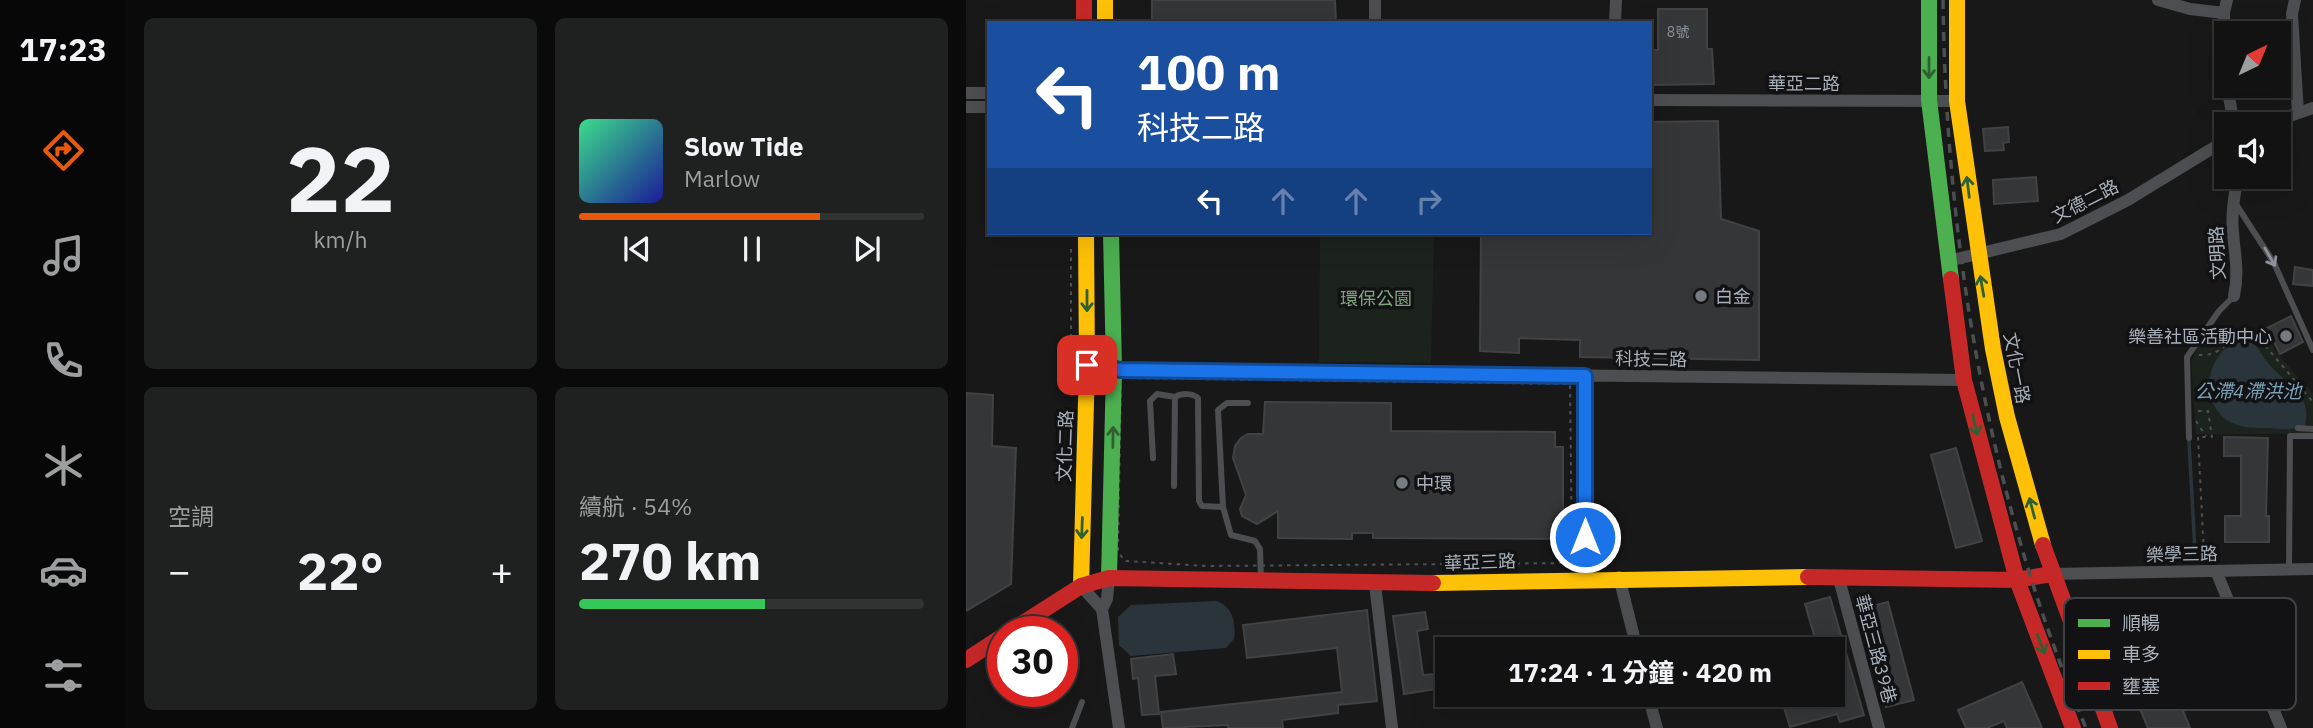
<!DOCTYPE html>
<html lang="zh-TW">
<meta charset="utf-8">
<style>
body{margin:0;font-family:"IBM Plex Sans","Noto Sans TC",sans-serif;background:#1f2020;color:#f1f3f6;height:100vh;display:flex;flex-direction:column;font-size:26px;white-space:nowrap}
*{box-sizing:border-box;margin:0}
p{font-size:23px;color:#9c9e9f}
.icon{flex:none;width:38px;height:38px;fill:none;stroke:currentColor;stroke-width:2;stroke-linecap:round;stroke-linejoin:round}
.map{position:relative;flex:1;overflow:hidden}
.sheet{display:flex;flex-direction:column;gap:18px;padding:18px;background:#0a0a0a;width:840px}
.sheet>*{flex:none}
.guide{position:absolute;left:21px;top:21px;width:665px;height:214px;border-radius:0px;box-shadow:0 7px 28px #0002,0 0 0 2px #313232;background:#1a4fa0;color:#fff;overflow:hidden}
.needle{width:46px;rotate:43deg}
.controls{position:absolute;left:1248px;top:21px;display:grid;gap:14px}
.controls a{display:grid;place-items:center;width:77px;height:77px;border-radius:0px;background:#121212;box-shadow:0 7px 28px #0002,0 0 0 2px #313232;font-size:35px}
.speed{position:absolute;left:21px;top:616px;display:flex;gap:14px;font-size:35px;font-weight:700;text-align:center}
.speed>*{display:grid;place-content:center;width:91px;height:91px;border-radius:50%;background:#121212;box-shadow:0 7px 28px #0002,0 0 0 2px #313232;line-height:1}
.speed .limit{border:10px solid #d22;background:#fff;color:#111}
.pin{position:absolute;display:grid;place-items:center;width:60px;height:60px;color:#fff;margin:-30px;border-radius:14px;box-shadow:0 4px 10px #0006}
.me{position:absolute;width:77px;margin:-38px;rotate:0deg;stroke-linejoin:round;filter:drop-shadow(0 0 5px #0008)}
.turn{display:flex;align-items:center;gap:24px;height:147px;padding:0 35px;font-size:32px}
.turn .icon{width:91px;height:91px;stroke-width:2.5}
.turn b{display:block;font-size:49px;line-height:60px}
.lanes{display:flex;align-items:center;height:66px;padding:0 35px;background:#0003;justify-content:center;gap:35px;direction:ltr}
.lanes .off{opacity:.35}
.big{font-size:52px;font-weight:700;line-height:1.1}
.sheet .card{flex:1;display:flex;flex-direction:column;justify-content:center;gap:10px;min-width:0;padding:0 24px;border-radius:10px;background:#1f2020}
.sheet .dial{align-items:center;gap:0}
.dial b{font-size:91px;line-height:1}
.song{display:flex;align-items:center;gap:21px}
.cover{width:84px;height:84px;border-radius:10px;background:linear-gradient(135deg,hsl(150 70% 55%),hsl(240 70% 35%))}
.played{height:7px;border-radius:4px;background:linear-gradient(90deg,#ea580c 70%,#313232 70%)}
.keys{display:flex;justify-content:space-around;direction:ltr}
.heat{display:flex;justify-content:space-between;align-items:center;font-size:38px;direction:ltr}
.charge{height:10px;border-radius:5px;background:linear-gradient(90deg,#34c759 54%,#313232 0)}
.sheet .tiles{flex:1;display:grid;gap:18px;grid-template-columns:repeat(2,1fr)}
.trip{position:absolute;left:469px;top:637px;width:410px;height:70px;border-radius:0px;background:#121212;box-shadow:0 7px 28px #0002,0 0 0 2px #313232;font-weight:700;line-height:70px;text-align:center}
main{display:flex;flex:1;min-height:0}
.tab-bar{display:flex;flex-direction:column;width:126px;justify-content:space-around;align-items:center;background:#070707;color:#9c9e9f}
.tab-bar .icon{width:49px;height:49px}
.tab-bar .on{color:#ea580c}
.tab-bar b{font-size:32px;color:#f1f3f6}
.map>svg:first-child{display:block}
.green{fill:#1b231c}
.water{fill:#2a353b}
.lines{fill:none;stroke-linecap:round;stroke-linejoin:round}
.stream{stroke:#2a353b;stroke-width:3.5}
.building{fill:#353638;stroke:#414244;stroke-width:2}
.path{stroke:#4e5053;stroke-width:2;stroke-dasharray:3.5 5;stroke-linecap:butt}
.lane{stroke:#4c4e51;stroke-width:6}
.street{stroke:#4c4e51;stroke-width:12}
.fast{stroke:#4caf50;stroke-width:16}
.slow{stroke:#ffc107;stroke-width:16}
.jam{stroke:#c62828;stroke-width:16}
.rail{stroke:#4c4e50;stroke-width:3.5;stroke-dasharray:9 7;stroke-linecap:butt}
.oneway{stroke:#2f6032}
.oneway2{stroke:#8c939a}
.route-casing{stroke:#114b97;stroke-width:18}
.route{stroke:#1a73e8;stroke-width:12}
.poi-dot{fill:#767b81;stroke:#121214;stroke-width:2.5}
.labels{text-anchor:middle;dominant-baseline:central;stroke-width:7;stroke-linejoin:round;paint-order:stroke}
.number-label{font-size:14px;fill:#8b929a}
.street-label{font-size:18px;fill:#a8b0ba;stroke:#121214}
.poi-label{font-size:18px;fill:#a8b0ba;stroke:#121214;text-anchor:start}
.park-label{font-size:18px;fill:#7fa77d;stroke:#121214}
.water-label{font-size:19px;font-style:italic;fill:#7ca3b8;stroke:#121214}
.key{fill:#121214;stroke:#3f4146;stroke-width:2}
.key-label{font-size:19px;fill:#a8b0ba}
</style>
<main>
<nav class="tab-bar">
<b>17:23</b>
<svg class="icon on" aria-label="directions" viewBox="0 0 24 24"><path d="M12 3l9 9-9 9-9-9zM9 14v-3h6M13 9l2 2-2 2"/></svg>
<svg class="icon" aria-label="music" viewBox="0 0 24 24"><path d="M9 18V5l10-2v13"/><circle cx="6" cy="18" r="3"/><circle cx="16" cy="16" r="3"/></svg>
<svg class="icon" aria-label="phone" viewBox="0 0 24 24"><path d="M5 4h4l2 5-3 2q2 4 5 5l2-3 5 2v4C11 20 4 13 5 4z"/></svg>
<svg class="icon" aria-label="climate" viewBox="0 0 24 24"><path d="M12 3v18M4 7l16 10M4 17L20 7"/></svg>
<svg class="icon" aria-label="car" viewBox="0 0 24 24"><path d="M5 17H2v-5l4-1 3-4h7l3 4 3 1v5h-3M9 17h6M6 11h13"/><circle cx="7" cy="17" r="2"/><circle cx="17" cy="17" r="2"/></svg>
<svg class="icon" aria-label="filters" viewBox="0 0 24 24"><path d="M4 7h16M4 17h16"/><circle cx="9" cy="7" r="2"/><circle cx="15" cy="17" r="2"/></svg>
</nav>
<section class="sheet">
<div class="tiles">
<div class="card dial"><b>22</b><p>km/h</p></div>
<div class="card">
<div class="song"><i class="cover"></i><div><b>Slow Tide</b><p>Marlow</p></div></div>
<div class="played"></div>
<div class="keys"><svg class="icon" aria-label="previous" viewBox="0 0 24 24"><path d="M18 5L8 12l10 7zM5 5v14"/></svg><svg class="icon" aria-label="pause" viewBox="0 0 24 24"><path d="M8 5v14M16 5v14"/></svg><svg class="icon" aria-label="next" viewBox="0 0 24 24"><path d="M6 5l10 7-10 7zM19 5v14"/></svg></div>
</div>
<div class="card"><p>空調</p>
<div class="heat"><a>−</a><b class="big">22°</b><a>+</a></div>
</div>
<div class="card"><p>續航 · 54%</p><b class="big">270 km</b><div class="charge"></div></div>
</div>
</section>
<div class="map">
<svg width="1347" height="728" viewBox="0 0 1347 728">
<rect width="100%" height="100%" fill="#181818"/>
<!-- green -->
<path class="green" d="M 354,233 L 468,233 L 465,363 L 353,362 Z
M 1296,331 L 1314,357 L 1347,393 L 1347,434 L 1230,434 L 1225,362 L 1234,340 Z"/>
<!-- water -->
<path class="water" d="M 1274,339 C 1291,341 1292,350 1302,363 C 1318,383 1347,393 1339,425 C 1327,431 1315,429 1301,428 C 1286,428 1267,428 1255,415 C 1232,391 1245,351 1274,339 Z
M 250,601 C 267,606 270,623 268,639 L 260,648 L 165,656 L 153,645 L 152,617 L 165,605 Z"/>
<g class="lines">
<!-- stream -->
<path class="stream" d="M 1223,441 L 1229,552"/>
</g>
<!-- building -->
<path class="building" d="M 186,0 L 369,0 L 370,23 L 186,23 Z
M 692,9 L 741,9 L 741,49 L 746,49 L 748,84 L 684,85 L 684,50 L 692,50 Z
M 752,121 L 755,219 L 793,231 L 793,360 L 614,357 L 614,340 L 553,338 L 553,353 L 514,351 L 515,233 L 684,233 L 684,122 Z
M 1042,127 L 1043,142 L 1037,143 L 1038,150 L 1019,151 L 1017,129 Z
M 1070,177 L 1072,201 L 1028,204 L 1027,180 Z
M 1329,267 L 1347,270 L 1347,286 L 1327,284 Z
M 1325,316 L 1337,342 L 1314,354 L 1301,328 Z
M 0,393 L 27,395 L 26,446 L 50,448 L 45,584 L 0,611 Z
M 299,402 L 425,403 L 425,431 L 589,432 L 589,447 L 597,447 L 597,539 L 407,538 L 407,533 L 386,533 L 386,539 L 312,538 L 312,511 L 291,524 L 276,516 L 274,509 L 280,495 L 267,458 L 269,446 L 275,438 L 282,434 L 297,434 Z
M 1258,437 L 1302,438 L 1300,516 L 1303,516 L 1303,542 L 1259,542 L 1259,516 L 1275,516 L 1275,456 L 1258,456 Z
M 990,448 L 1016,541 L 990,548 L 965,455 Z
M 864,597 L 898,715 L 874,722 L 871,714 L 824,727 L 816,701 L 837,695 L 866,695 L 866,649 L 852,649 L 839,604 Z
M 922,602 L 948,700 L 920,707 L 894,609 Z
M 401,610 L 411,701 L 372,705 L 372,713 L 316,720 L 317,728 L 262,728 L 262,725 L 197,728 L 195,712 L 376,692 L 371,648 L 281,658 L 277,625 Z
M 459,612 L 462,629 L 451,631 L 457,675 L 468,674 L 470,689 L 438,694 L 427,616 Z
M 207,654 L 210,674 L 189,676 L 193,714 L 176,715 L 172,678 L 167,679 L 165,659 Z
M 1196,659 L 1224,728 L 1182,728 L 1159,674 Z
M 1056,682 L 1076,728 L 1041,728 L 1038,721 L 1021,728 L 1000,728 L 992,710 Z"/>
<g class="lines">
<!-- path -->
<path class="path" d="M 105,249 L 105,394
M 1233,355 C 1237,355 1246,355 1250,352 C 1269,342 1262,333 1291,336 L 1347,402
M 155,378 L 604,384 L 606,563 L 241,566 L 159,561 L 152,552 Z
M 1232,411 L 1242,411 L 1246,437 L 1235,437
M 1230,421 L 1240,436
M 1232,437 L 1238,555"/>
<!-- lane -->
<path class="lane" d="M 1268,201 L 1308,263 L 1347,350
M 282,403 L 261,403 L 252,410 L 257,507 L 265,535 L 289,541 L 294,549 L 295,580
M 1332,428 L 1347,429
M 1223,438 L 1221,357 L 1253,311 L 1268,296
M 187,458 L 184,401 L 191,394 L 209,397
M 208,486 L 209,397 C 216,393 226,393 232,398 L 233,501 L 236,506 L 257,507
M 1323,570 L 1324,436 L 1347,436
M 106,728 L 116,702"/>
<!-- street -->
<path class="street" d="M 409,0 L 409,23
M 1192,0 L 1224,9 L 1258,13
M 1329,0 L 1326,14 L 1332,113
M 649,23 L 650,0
M 1260,83 L 1258,13 L 1261,0
M 1261,86 L 1268,124
M 0,93 L 23,93
M 684,100 L 991,101
M 0,107 L 23,107
M 1301,124 L 1347,108
M 982,261 L 1095,234 L 1162,200 L 1260,140
M 1268,296 C 1273,273 1269,256 1267,233 C 1265,214 1268,195 1272,177
M 121,365 L 164,370 L 998,380
M 1250,571 L 1315,728
M 1085,574 L 1347,569
M 653,577 L 671,649
M 143,578 L 141,599 L 136,609 L 153,728
M 619,578 L 619,376
M 873,579 L 913,728
M 409,584 L 426,728
M 115,586 L 136,609
M 682,695 L 691,728"/>
<!-- fast -->
<path class="fast" d="M 963,0 L 963,100 L 985,279
M 143,578 L 148,369 L 145,233"/>
<!-- slow -->
<path class="slow" d="M 139,0 L 139,23
M 991,0 L 991,101 L 1027,349 L 1041,417 L 1077,545
M 467,583 L 842,577
M 115,586 L 121,365 L 120,233"/>
<!-- jam -->
<path class="jam" d="M 118,0 L 118,23
M 985,279 L 998,380 L 1051,580 L 1107,728
M 1077,545 L 1144,728
M 842,577 L 1051,580 L 1085,574
M 43,632 L 115,586 L 143,578 L 467,583
M 0,660 L 37,636"/>
<!-- rail -->
<path class="rail" d="M 977,0 C 980,247 1023,499 1120,728"/>
</g>
<!-- one-way arrows -->
<defs><path id="oneway-shaft" d="M-6 0H5M1.5-3L5.5 0L1.5 3" fill="none" stroke-width="1.6" stroke-linecap="round" stroke-linejoin="round" transform="scale(1.75)"/></defs>
<g class="oneway">
<use href="#oneway-shaft" transform="translate(963 68) rotate(90)"/>
<use href="#oneway-shaft" transform="translate(1002 187) rotate(-97)"/>
<use href="#oneway-shaft" transform="translate(1016 286) rotate(-100)"/>
<use href="#oneway-shaft" transform="translate(121 301) rotate(90)"/>
<use href="#oneway-shaft" transform="translate(1009 425) rotate(76)"/>
<use href="#oneway-shaft" transform="translate(147 437) rotate(-89)"/>
<use href="#oneway-shaft" transform="translate(1066 508) rotate(-105)"/>
<use href="#oneway-shaft" transform="translate(116 528) rotate(92)"/>
<use href="#oneway-shaft" transform="translate(1075 644) rotate(69)"/>
</g>
<use class="oneway2" href="#oneway-shaft" transform="translate(1304 257) rotate(60)"/>
<g class="lines">
<!-- route casing -->
<g class="route-casing">
<path id="route" d="M 121,365 L 155,370 L 619,376 L 619,537"/>
</g>
<!-- route -->
<use href="#route" class="route"/>
</g>
<!-- markers -->
<g class="poi-dot">
<circle cx="735" cy="296" r="7"/>
<circle cx="1320" cy="336" r="7"/>
<circle cx="436" cy="483" r="7"/>
</g>
<g class="labels">
<!-- number labels -->
<g class="number-label">
<text x="712" y="32">8號</text>
</g>
<!-- street labels -->
<g class="street-label">
<text x="838" y="83">華亞二路</text>
<text transform="translate(1119 201) rotate(-27)">文德二路</text>
<text transform="translate(1251 253) rotate(-93)">文明路</text>
<text transform="translate(685 359) rotate(1)">科技二路</text>
<text transform="translate(1051 368) rotate(79)">文化一路</text>
<text transform="translate(99 446) rotate(-88)">文化二路</text>
<text transform="translate(1216 554) rotate(-1)">樂學三路</text>
<text transform="translate(514 562) rotate(-2)">華亞三路</text>
<text transform="translate(910 649) rotate(75)">華亞三路39巷</text>
</g>
<!-- poi labels -->
<g class="poi-label">
<text x="749" y="296">白金</text>
<text x="1306" y="336" text-anchor="end">樂善社區活動中心</text>
<text x="450" y="483">中環</text>
</g>
<!-- park labels -->
<g class="park-label">
<text x="410" y="298">環保公園</text>
</g>
<!-- water labels -->
<g class="water-label">
<text x="1282" y="391">公滯4滯洪池</text>
</g>
</g>
<!-- legend -->
<rect x="1098" y="598" width="232" height="112" rx="10" class="key"/>
<rect x="1112" y="619" width="32" height="8" fill="#4caf50"/>
<rect x="1112" y="650" width="32" height="9" fill="#ffc107"/>
<rect x="1112" y="682" width="32" height="8" fill="#c62828"/>
<g class="key-label">
<text x="1156" y="630">順暢</text>
<text x="1156" y="661">車多</text>
<text x="1156" y="693">壅塞</text>
</g>
</svg>
<div class="controls">
<a><svg class="needle" viewBox="-14 -14 28 28"><path d="M0-13l5 13h-10z" fill="#e53935"/><path d="M0 13l5-13h-10z" fill="#9c9e9f"/></svg></a>
<a><svg class="icon" aria-label="sound" viewBox="0 0 24 24"><path d="M4 9h4l5-4v14l-5-4H4zM17 9q2 3 0 6"/></svg></a>
</div>
<div class="speed"><div class="limit">30</div></div>
<div class="pin" style="left:121px;top:365px;background:#d93025"><svg class="icon" aria-label="arrive" viewBox="0 0 24 24"><path d="M6 21V4h12l-3 4 3 4H6"/></svg></div>
<svg class="me" style="left:619px;top:537px" viewBox="-20 -20 40 40"><circle r="17" fill="#1a73e8" stroke="#fff" stroke-width="3"/><path d="M0-11L8 9 0 5-8 9z" fill="#fff"/></svg>
<div class="trip">17:24 · 1 分鐘 · 420 m</div>
<div class="guide">
<div class="turn"><svg class="icon" aria-label="left" viewBox="0 0 24 24"><path d="M17 20v-9H6M10 6l-5 5 5 5"/></svg><div><b>100 m</b>科技二路</div></div>
<div class="lanes"><svg class="icon" aria-label="left" viewBox="0 0 24 24"><path d="M17 20v-9H6M10 6l-5 5 5 5"/></svg><svg class="icon off" aria-label="ahead" viewBox="0 0 24 24"><path d="M12 20V5M6 11l6-6 6 6"/></svg><svg class="icon off" aria-label="ahead" viewBox="0 0 24 24"><path d="M12 20V5M6 11l6-6 6 6"/></svg><svg class="icon off" aria-label="right" viewBox="0 0 24 24"><path d="M7 20v-9h11M14 6l5 5-5 5"/></svg></div>
</div>
</div>
</main>
